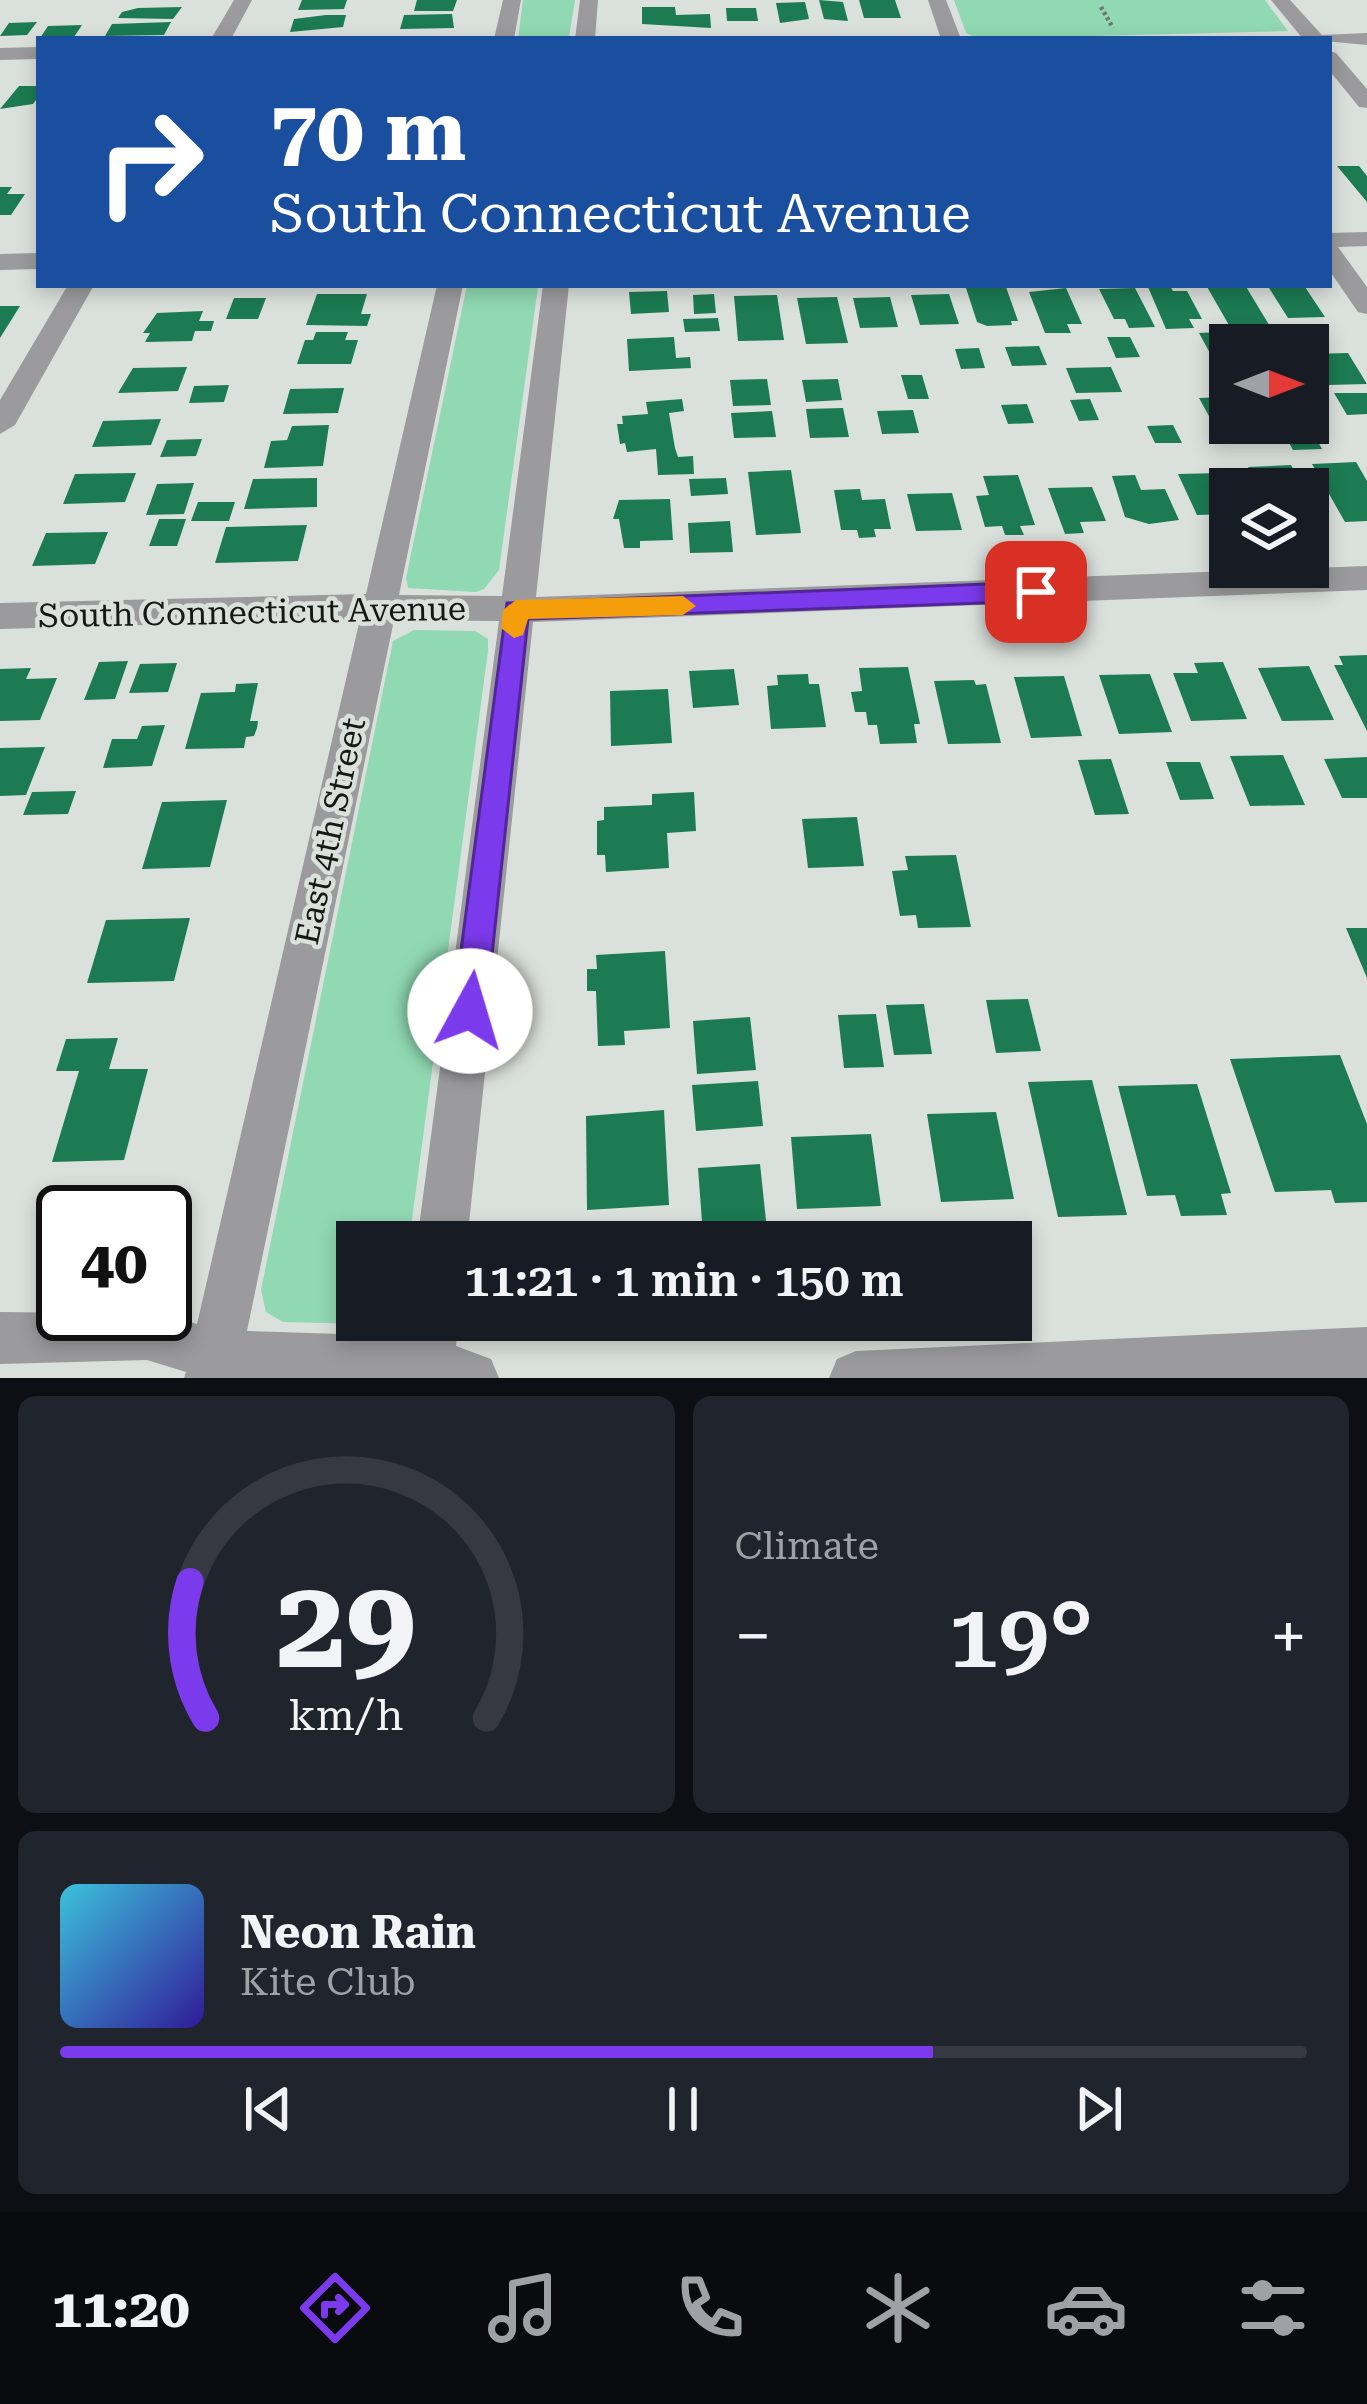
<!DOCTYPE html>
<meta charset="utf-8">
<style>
body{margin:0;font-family:"Roboto Serif",serif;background:#20242c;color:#f1f3f6;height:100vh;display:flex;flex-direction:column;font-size:45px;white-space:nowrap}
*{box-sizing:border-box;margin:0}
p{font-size:39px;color:#9ea1a6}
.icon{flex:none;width:66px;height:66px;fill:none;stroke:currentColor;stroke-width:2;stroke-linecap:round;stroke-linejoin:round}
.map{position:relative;height:1378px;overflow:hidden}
.side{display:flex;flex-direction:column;gap:18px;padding:18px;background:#0d0f14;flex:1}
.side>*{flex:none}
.top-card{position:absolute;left:36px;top:36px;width:1296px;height:252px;border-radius:0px;box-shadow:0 6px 18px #0003;background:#1a4fa0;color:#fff;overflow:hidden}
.needle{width:78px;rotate:90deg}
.fabs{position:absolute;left:1209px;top:324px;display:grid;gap:24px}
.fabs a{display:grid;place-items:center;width:120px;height:120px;border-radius:0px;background:#171b24;box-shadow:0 6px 18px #0003;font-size:60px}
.speed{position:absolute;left:36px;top:1185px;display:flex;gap:24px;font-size:60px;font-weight:700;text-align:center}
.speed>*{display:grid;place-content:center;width:156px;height:156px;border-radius:50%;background:#171b24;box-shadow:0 6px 18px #0003;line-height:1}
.speed .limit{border:6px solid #111;border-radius:18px;background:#fff;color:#111}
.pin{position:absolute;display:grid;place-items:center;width:102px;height:102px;color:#fff;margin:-51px;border-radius:24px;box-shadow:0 6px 18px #0006}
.me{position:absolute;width:132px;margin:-66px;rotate:6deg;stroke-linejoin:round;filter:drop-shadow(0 0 9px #0008)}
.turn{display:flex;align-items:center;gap:42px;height:252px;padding:0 36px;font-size:54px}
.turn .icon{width:156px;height:156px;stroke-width:2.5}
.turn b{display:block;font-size:84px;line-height:102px}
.big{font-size:90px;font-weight:600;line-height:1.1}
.side .tile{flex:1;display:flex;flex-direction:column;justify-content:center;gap:18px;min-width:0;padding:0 42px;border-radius:18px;background:#20242c}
.side .dial{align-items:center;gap:0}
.dial svg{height:312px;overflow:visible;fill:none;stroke:#363941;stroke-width:7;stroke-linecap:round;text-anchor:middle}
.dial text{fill:#f1f3f6;stroke:none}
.song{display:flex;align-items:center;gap:36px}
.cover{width:144px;height:144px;border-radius:18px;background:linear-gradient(135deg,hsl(190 70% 55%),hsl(250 70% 35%))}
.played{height:12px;border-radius:6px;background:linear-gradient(90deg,#7c3aed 70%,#363941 70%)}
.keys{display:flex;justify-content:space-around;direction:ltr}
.heat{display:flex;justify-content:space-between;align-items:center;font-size:66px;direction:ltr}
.side .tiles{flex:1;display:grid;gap:18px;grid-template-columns:1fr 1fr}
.tile:last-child{grid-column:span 2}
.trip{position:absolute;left:336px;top:1221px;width:696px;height:120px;border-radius:0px;background:#171b24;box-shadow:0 6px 18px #0003;font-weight:600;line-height:120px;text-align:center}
.dock{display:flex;height:192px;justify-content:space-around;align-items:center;background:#090b0e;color:#9ea1a6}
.dock .icon{width:84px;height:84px}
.dock .selected{color:#7c3aed}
.dock b{font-size:54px;color:#f1f3f6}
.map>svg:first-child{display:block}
.green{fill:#90d9b2}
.building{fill:#1c7b52}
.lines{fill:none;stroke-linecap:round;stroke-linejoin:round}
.path{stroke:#717673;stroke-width:4.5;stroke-dasharray:3 3;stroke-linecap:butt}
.minor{fill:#9b9a9c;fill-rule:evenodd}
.route{fill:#7c3aed;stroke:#51269a;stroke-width:3}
.slow{fill:#f59e0b}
.labels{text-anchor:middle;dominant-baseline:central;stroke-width:9;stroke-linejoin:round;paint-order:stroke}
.street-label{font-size:33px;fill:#151816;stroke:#dae0dc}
</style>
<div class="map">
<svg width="1367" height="1378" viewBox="0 0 1367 1378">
<rect width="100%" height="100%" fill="#dae0dc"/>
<!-- green -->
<path class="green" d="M 523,0 L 575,0 L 569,37 L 518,38 Z
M 954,0 L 1265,0 L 1288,31 L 980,39 L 966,33 Z
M 467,285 L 538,287 L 499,570 L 484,589 L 476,592 L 408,588 L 406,578 Z
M 414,630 L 475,631 L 488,639 L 488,651 L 409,1242 L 357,1242 L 357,1320 L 375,1320 L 365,1324 L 283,1322 L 266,1312 L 261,1290 L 393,641 Z"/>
<!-- building -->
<path class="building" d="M 302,0 L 347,0 L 344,9 L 298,10 Z
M 417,0 L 457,0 L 453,11 L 414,11 Z
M 819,0 L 843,2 L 848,21 L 824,19 Z
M 859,0 L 895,0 L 901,18 L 864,18 Z
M 805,2 L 809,19 L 780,23 L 776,3 Z
M 182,7 L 173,19 L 118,18 L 122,12 L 138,8 Z
M 642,7 L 675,7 L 676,15 L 710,14 L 711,28 L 642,24 Z
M 726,8 L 756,8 L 758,21 L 727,21 Z
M 452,14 L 454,28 L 400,29 L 404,15 Z
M 326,15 L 346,15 L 343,27 L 290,32 L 294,19 Z
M 37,22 L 27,35 L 0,36 L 9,23 Z
M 171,22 L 164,35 L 105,36 L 112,24 Z
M 82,25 L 74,37 L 40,38 L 48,26 Z
M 19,86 L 39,86 L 39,96 L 33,104 L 0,109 Z
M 1337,166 L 1359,166 L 1367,176 L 1367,202 Z
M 0,187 L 12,187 L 7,194 L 25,194 L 11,215 L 0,215 Z
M 1206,285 L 1245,285 L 1274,333 L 1263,333 L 1266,338 L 1234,334 Z
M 1170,286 L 1173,291 L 1187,291 L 1202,319 L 1189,319 L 1194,328 L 1166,329 L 1148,287 Z
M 1006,287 L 1018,321 L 1011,321 L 1012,325 L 987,326 L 977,322 L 966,288 Z
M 1305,287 L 1325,317 L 1288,318 L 1269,288 Z
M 1066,288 L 1082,324 L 1067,324 L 1071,333 L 1045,333 L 1029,292 Z
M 1135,288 L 1151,319 L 1155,327 L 1129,328 L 1125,319 L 1114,319 L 1099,289 Z
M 667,291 L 669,312 L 631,314 L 629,292 Z
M 317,294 L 367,294 L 361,314 L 371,314 L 367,326 L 306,325 Z
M 714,294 L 716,313 L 694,314 L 693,295 Z
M 949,294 L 959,324 L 920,325 L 911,295 Z
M 777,295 L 784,340 L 738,341 L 734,296 Z
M 837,297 L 848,343 L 806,344 L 797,298 Z
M 890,297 L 898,327 L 860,328 L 853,298 Z
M 234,298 L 266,298 L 258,319 L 226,319 Z
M 0,306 L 20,306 L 0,338 Z
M 203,311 L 199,321 L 214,321 L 211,331 L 195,331 L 192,341 L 145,342 L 150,333 L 143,333 L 157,313 Z
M 718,318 L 720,331 L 685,332 L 683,319 Z
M 316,332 L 348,332 L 345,340 L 358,340 L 351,364 L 297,364 L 305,340 L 313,340 Z
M 1220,332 L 1230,355 L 1211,355 L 1199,333 Z
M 674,337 L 676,358 L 690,357 L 691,368 L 629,371 L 627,339 Z
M 1107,337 L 1130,337 L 1140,357 L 1116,358 Z
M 1039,346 L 1047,365 L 1012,366 L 1005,347 Z
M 979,348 L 985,368 L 961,369 L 955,349 Z
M 1348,353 L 1367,384 L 1328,385 L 1308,354 Z
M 187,367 L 178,391 L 118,393 L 133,368 Z
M 1111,367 L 1122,392 L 1076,393 L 1066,368 Z
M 901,375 L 922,375 L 929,399 L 908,399 Z
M 767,379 L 771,405 L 733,406 L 730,380 Z
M 838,379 L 842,400 L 806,402 L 802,380 Z
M 229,385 L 224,402 L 189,403 L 194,386 Z
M 344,388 L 338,413 L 283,414 L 290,389 Z
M 1334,393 L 1367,393 L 1367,414 L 1347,415 Z
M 1223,397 L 1230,418 L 1210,418 L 1199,398 Z
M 682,399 L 684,411 L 669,413 L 675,448 L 678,457 L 693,456 L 694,474 L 658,475 L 656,449 L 627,452 L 625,443 L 620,444 L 617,424 L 623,424 L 622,416 L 648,414 L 646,402 Z
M 1090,399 L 1099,420 L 1079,421 L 1070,400 Z
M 1027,404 L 1034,423 L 1008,424 L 1001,405 Z
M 843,408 L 849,437 L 810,438 L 806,409 Z
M 913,410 L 919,433 L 882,434 L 877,411 Z
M 772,411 L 776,437 L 734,438 L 731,413 Z
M 161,419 L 151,445 L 92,447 L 103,421 Z
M 329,425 L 323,466 L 264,468 L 271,441 L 287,440 L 292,426 Z
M 1173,425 L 1182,443 L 1155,443 L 1147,426 Z
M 1309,425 L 1322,449 L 1293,450 L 1280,426 Z
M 202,439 L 196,456 L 160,457 L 167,440 Z
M 1356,462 L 1367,481 L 1367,521 L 1345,522 L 1312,464 Z
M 1291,465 L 1304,489 L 1260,489 L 1248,467 Z
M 791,470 L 801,533 L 756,535 L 748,472 Z
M 136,473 L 125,502 L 63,504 L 75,474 Z
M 1220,473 L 1230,493 L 1230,514 L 1197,515 L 1178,474 Z
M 1018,475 L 1035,525 L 1020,526 L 1024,535 L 1005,535 L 1002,526 L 985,527 L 976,496 L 989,495 L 983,476 Z
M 1135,475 L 1141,490 L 1165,489 L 1179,520 L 1149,524 L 1125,517 L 1112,476 Z
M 317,478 L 317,507 L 244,509 L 253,479 Z
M 726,478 L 728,494 L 691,496 L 689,479 Z
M 194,483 L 184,514 L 146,515 L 157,484 Z
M 1092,487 L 1106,521 L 1080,522 L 1084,533 L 1065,534 L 1048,488 Z
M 860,489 L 862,500 L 885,499 L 891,529 L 874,529 L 876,537 L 859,538 L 857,530 L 841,530 L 834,490 Z
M 952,493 L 962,530 L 916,531 L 907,494 Z
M 670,499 L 673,540 L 640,541 L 640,548 L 624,548 L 619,519 L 613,519 L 619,500 Z
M 198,502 L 235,502 L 229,521 L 191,521 Z
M 159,519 L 186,519 L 177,546 L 149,546 Z
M 730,521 L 733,552 L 690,553 L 688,523 Z
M 307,525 L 298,561 L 215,563 L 226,527 Z
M 108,532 L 95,564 L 32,566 L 46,533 Z
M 1367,655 L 1367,731 L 1334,665 L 1343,665 L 1339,656 Z
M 128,661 L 115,699 L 84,700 L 99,662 Z
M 1223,662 L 1247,719 L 1191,721 L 1173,673 L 1198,673 L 1194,663 Z
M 177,663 L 168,692 L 129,693 L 140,664 Z
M 1309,666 L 1334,720 L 1282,721 L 1258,668 Z
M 908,667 L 920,724 L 914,724 L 917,743 L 880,744 L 877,725 L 868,725 L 866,712 L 855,712 L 851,692 L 862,691 L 859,668 Z
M 31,668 L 26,679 L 57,678 L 40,720 L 0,721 L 0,669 Z
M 734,669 L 739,705 L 693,708 L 689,671 Z
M 808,674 L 809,684 L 819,684 L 826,727 L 771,729 L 767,686 L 778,685 L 777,675 Z
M 1150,674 L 1172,732 L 1119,734 L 1099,675 Z
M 1064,676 L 1082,736 L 1031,738 L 1014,677 Z
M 974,680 L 976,685 L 986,684 L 1001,743 L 948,744 L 934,681 Z
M 258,683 L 250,721 L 258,721 L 257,728 L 254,736 L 246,737 L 244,748 L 185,749 L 201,693 L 235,692 L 236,684 Z
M 668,689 L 672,743 L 611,746 L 610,691 Z
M 165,725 L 152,766 L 103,768 L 112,739 L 137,739 L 142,726 Z
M 45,747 L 26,795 L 0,796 L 0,748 Z
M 1283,755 L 1305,805 L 1250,806 L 1230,756 Z
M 1367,757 L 1367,798 L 1342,798 L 1324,759 Z
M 1111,759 L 1129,814 L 1095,815 L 1078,760 Z
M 1166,762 L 1200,762 L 1214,799 L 1180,800 Z
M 76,791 L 68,814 L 23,815 L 32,792 Z
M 694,792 L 696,831 L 667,833 L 669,868 L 606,872 L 605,855 L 597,855 L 597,821 L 604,820 L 604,807 L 652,805 L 652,794 Z
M 227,800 L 210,867 L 142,869 L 162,802 Z
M 857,817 L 864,866 L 808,868 L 802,819 Z
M 956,855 L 971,927 L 918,928 L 916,915 L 900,916 L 892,871 L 908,870 L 905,856 Z
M 190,918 L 174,981 L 87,983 L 106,920 Z
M 1346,928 L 1367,928 L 1367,978 Z
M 665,951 L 670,1028 L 624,1031 L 625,1045 L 598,1046 L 596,991 L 587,991 L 587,969 L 597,969 L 596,955 Z
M 1028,999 L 1041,1051 L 996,1053 L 986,1000 Z
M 924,1004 L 932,1054 L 894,1055 L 886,1005 Z
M 876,1014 L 884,1067 L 844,1068 L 838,1015 Z
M 750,1017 L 756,1070 L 697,1074 L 693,1021 Z
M 118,1038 L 109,1069 L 148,1069 L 124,1160 L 52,1162 L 79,1071 L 56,1071 L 66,1039 Z
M 1340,1055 L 1367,1124 L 1367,1202 L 1335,1203 L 1331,1190 L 1275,1192 L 1230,1059 Z
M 1092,1080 L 1127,1215 L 1058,1217 L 1028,1082 Z
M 758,1081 L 763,1126 L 696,1131 L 692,1085 Z
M 1197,1084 L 1231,1193 L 1221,1194 L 1227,1215 L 1181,1216 L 1175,1195 L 1147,1196 L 1118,1086 Z
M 664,1110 L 669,1205 L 587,1210 L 586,1116 Z
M 996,1112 L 1014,1199 L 941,1202 L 927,1114 Z
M 871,1134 L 881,1206 L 797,1209 L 791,1137 Z
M 760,1164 L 767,1230 L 703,1235 L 698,1168 Z"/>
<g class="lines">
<!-- path -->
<path class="path" d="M 1101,7 L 1113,28"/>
<!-- minor -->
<path class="minor" d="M 234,0 L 252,0 L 231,39 L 211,39 Z
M 503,0 L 521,0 L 514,39 L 494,39 Z
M 580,0 L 598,0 L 595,39 L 575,39 Z
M 928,0 L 946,0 L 961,39 L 941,39 Z
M 1271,0 L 1290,0 L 1322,35 L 1367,33 L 1367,45 L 1303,39 Z
M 39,47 L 39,59 L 0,60 L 0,48 Z
M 1329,51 L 1336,53 L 1367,89 L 1367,108 L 1359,107 L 1329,70 Z
M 1367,232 L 1367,246 L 1338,247 L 1367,287 L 1367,314 L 1358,312 L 1329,270 L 1329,233 Z
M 39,253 L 39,269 L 0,270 L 0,254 Z
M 68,285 L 94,285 L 15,425 L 0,434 L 0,400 Z
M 437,285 L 463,285 L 399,595 L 502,596 L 543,285 L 569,285 L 536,597 L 1367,566 L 1367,590 L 533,622 L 467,1242 L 417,1242 L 499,621 L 394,620 L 247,1331 L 405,1336 L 407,1320 L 459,1320 L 456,1346 L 491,1359 L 499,1378 L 184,1378 L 186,1372 L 147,1360 L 0,1364 L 0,1312 L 165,1314 L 197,1324 L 360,619 L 0,629 L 0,603 L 366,594 Z
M 1367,1327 L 1367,1378 L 829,1378 L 837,1359 L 856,1351 Z"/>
</g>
<!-- route -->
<path class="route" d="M 1036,582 L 1049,592 L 1036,601 L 528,619 L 486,1011 L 481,1022 L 470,1027 L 458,1022 L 453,1011 L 507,603 Z"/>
<!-- slow -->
<path class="slow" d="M 683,596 L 696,606 L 683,615 L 528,619 L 523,635 L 514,638 L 501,628 L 503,610 L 516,600 Z"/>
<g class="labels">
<!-- street labels -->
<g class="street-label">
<text transform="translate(252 612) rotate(-1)">South Connecticut Avenue</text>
<text transform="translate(330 831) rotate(-78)">East 4th Street</text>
</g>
</g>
</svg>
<div class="fabs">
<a><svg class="needle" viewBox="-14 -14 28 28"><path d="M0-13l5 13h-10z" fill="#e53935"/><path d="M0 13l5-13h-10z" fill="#9ea1a6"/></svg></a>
<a><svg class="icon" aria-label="layers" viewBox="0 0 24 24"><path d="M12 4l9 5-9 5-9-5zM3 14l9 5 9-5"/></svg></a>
</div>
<div class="speed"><div class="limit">40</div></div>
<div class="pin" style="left:1036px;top:592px;background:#d93025"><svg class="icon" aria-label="arrive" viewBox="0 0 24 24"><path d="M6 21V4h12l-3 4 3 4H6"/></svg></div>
<svg class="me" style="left:470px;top:1011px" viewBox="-20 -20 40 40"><circle r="19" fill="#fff"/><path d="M0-13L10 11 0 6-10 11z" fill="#7c3aed"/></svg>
<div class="trip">11:21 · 1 min · 150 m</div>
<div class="top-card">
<div class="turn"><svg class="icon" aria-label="right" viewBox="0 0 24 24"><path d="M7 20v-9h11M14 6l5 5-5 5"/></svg><div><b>70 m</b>South Connecticut Avenue</div></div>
</div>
</div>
<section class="side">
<div class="tiles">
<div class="tile dial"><svg viewBox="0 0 100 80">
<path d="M14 69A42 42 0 1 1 86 69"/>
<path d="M14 69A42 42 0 0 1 10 34" stroke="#7c3aed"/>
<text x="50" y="56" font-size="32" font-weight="700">29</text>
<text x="50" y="72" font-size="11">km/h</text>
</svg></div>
<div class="tile"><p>Climate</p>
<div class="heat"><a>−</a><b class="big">19°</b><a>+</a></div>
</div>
<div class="tile">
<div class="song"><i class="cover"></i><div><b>Neon Rain</b><p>Kite Club</p></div></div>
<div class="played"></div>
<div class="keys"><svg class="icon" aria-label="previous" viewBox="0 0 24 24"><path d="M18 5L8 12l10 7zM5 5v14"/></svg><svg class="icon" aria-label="pause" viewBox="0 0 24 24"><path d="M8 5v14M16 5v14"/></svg><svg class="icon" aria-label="next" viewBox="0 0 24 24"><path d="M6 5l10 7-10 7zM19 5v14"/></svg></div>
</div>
</div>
</section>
<nav class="dock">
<b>11:20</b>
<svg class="icon selected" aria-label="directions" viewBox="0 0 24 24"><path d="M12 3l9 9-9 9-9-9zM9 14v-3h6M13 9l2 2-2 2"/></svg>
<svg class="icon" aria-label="music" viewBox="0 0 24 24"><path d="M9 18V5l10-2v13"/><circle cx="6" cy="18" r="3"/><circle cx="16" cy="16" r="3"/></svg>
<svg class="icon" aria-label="phone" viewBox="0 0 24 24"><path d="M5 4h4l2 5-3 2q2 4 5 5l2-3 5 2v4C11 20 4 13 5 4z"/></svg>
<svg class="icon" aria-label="climate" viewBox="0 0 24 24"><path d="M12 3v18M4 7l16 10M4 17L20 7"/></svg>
<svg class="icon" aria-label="car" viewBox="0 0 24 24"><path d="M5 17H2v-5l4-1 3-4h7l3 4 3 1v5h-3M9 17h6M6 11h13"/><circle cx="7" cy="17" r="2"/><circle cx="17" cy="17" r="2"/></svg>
<svg class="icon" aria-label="filters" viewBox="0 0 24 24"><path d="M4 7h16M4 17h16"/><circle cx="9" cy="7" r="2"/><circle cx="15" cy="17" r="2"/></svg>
</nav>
